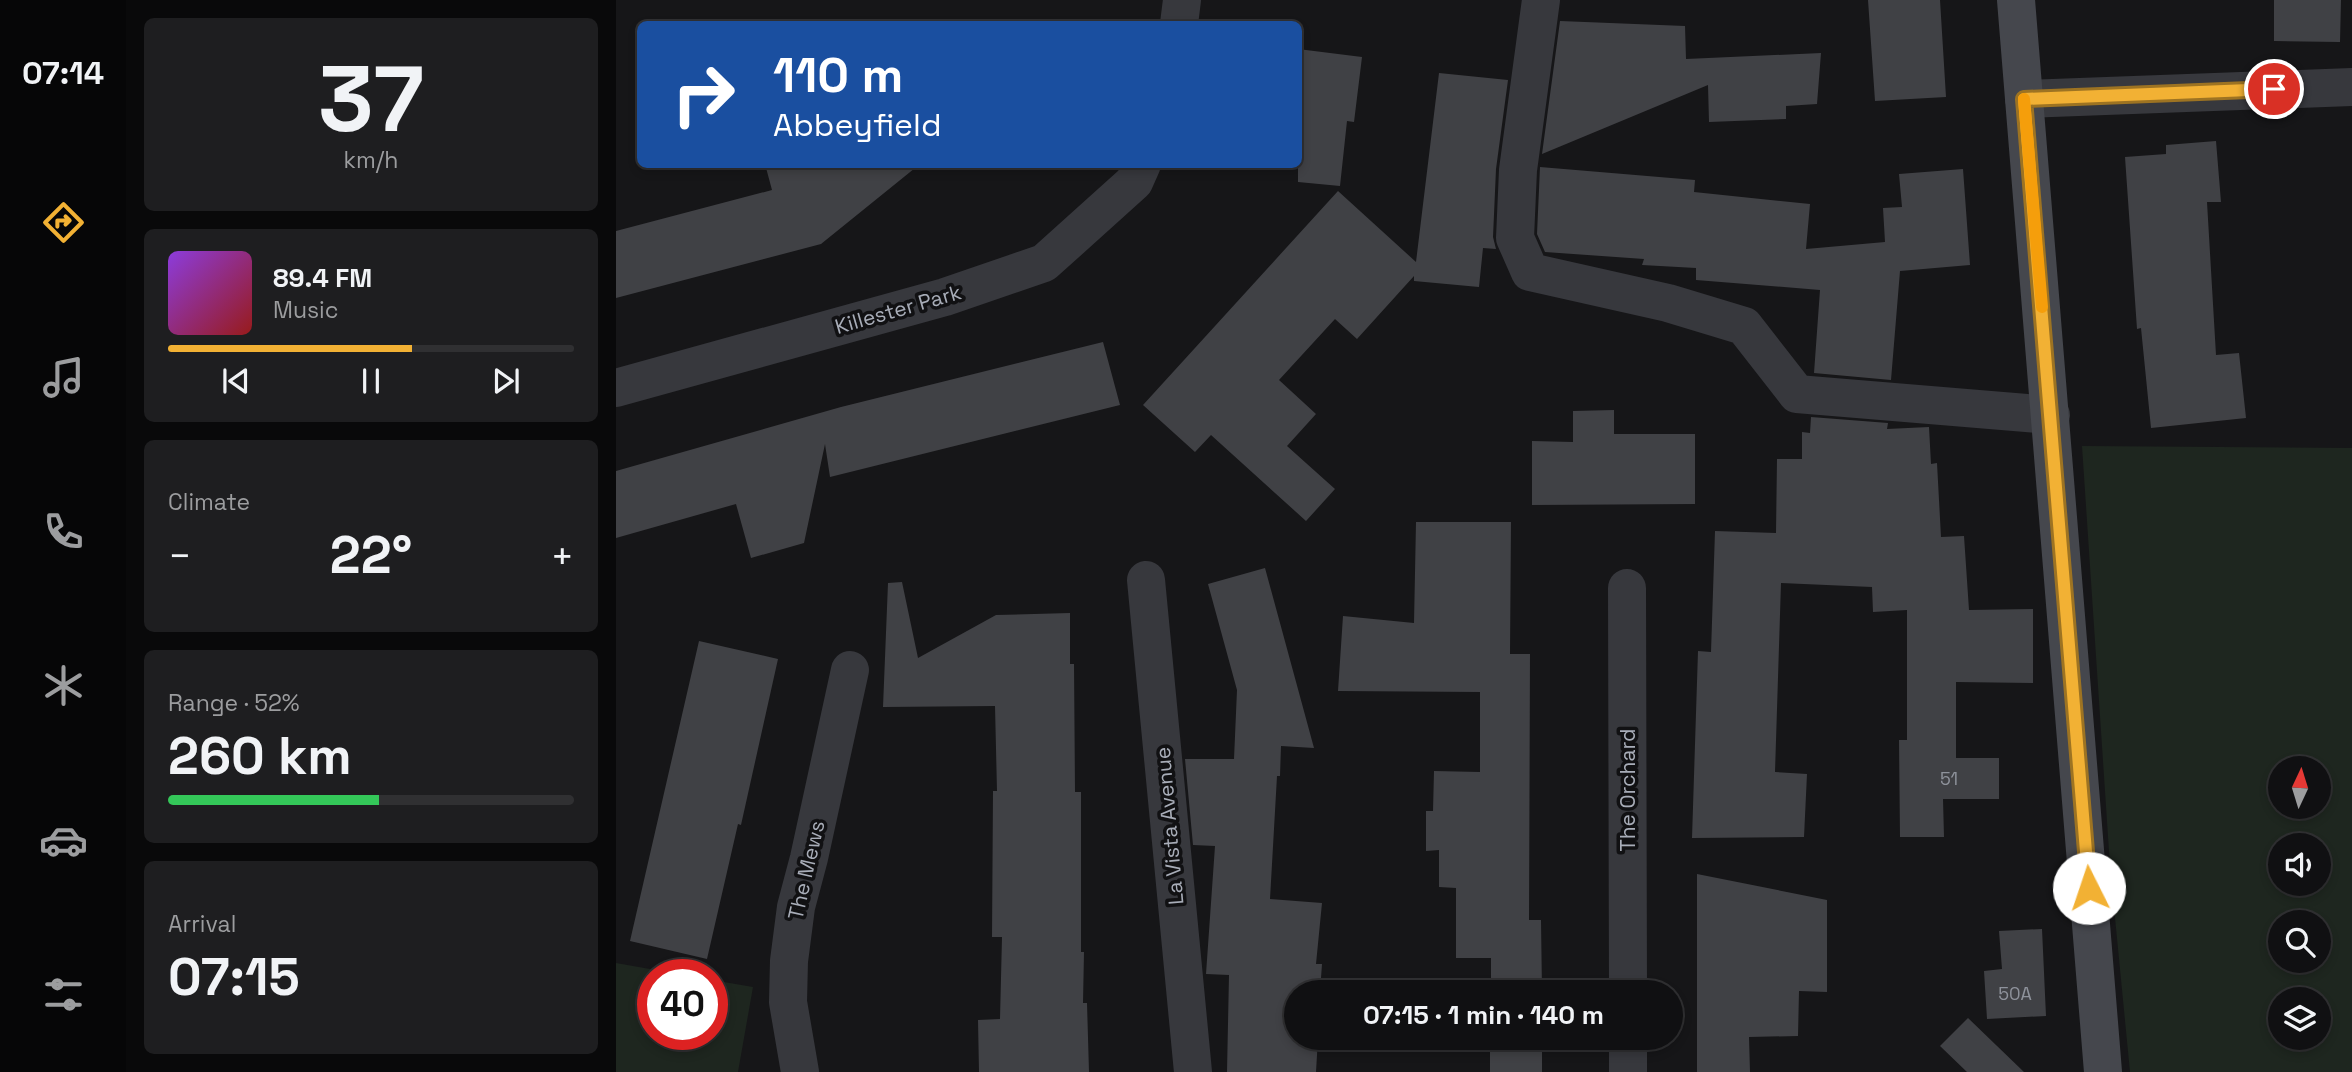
<!DOCTYPE html>
<meta charset="utf-8">
<style>
body{margin:0;font-family:"Space Grotesk",sans-serif;background:#1e1e20;color:#f1f3f6;height:100vh;display:flex;flex-direction:column;font-size:26px;white-space:nowrap}
*{box-sizing:border-box;margin:0}
p{font-size:23px;color:#9c9d9f}
.icon{flex:none;width:38px;height:38px;fill:none;stroke:currentColor;stroke-width:2;stroke-linecap:round;stroke-linejoin:round}
.map{position:relative;flex:1;overflow:hidden}
.drawer{display:flex;flex-direction:column;gap:18px;padding:18px;background:#09090a;width:490px}
.drawer>*{flex:none}
.hud{position:absolute;left:21px;top:21px;width:665px;height:147px;border-radius:10px;box-shadow:0 4px 10px #0003,0 0 0 2px #303032;background:#1a4fa0;color:#fff;overflow:hidden}
.needle{width:46px;rotate:4deg}
.controls{position:absolute;left:1652px;top:756px;display:grid;gap:14px}
.controls a{display:grid;place-items:center;width:63px;height:63px;border-radius:50%;background:#101012;box-shadow:0 4px 10px #0003,0 0 0 2px #303032;font-size:35px}
.speed{position:absolute;left:21px;top:959px;display:flex;gap:14px;font-size:35px;font-weight:700;text-align:center}
.speed>*{display:grid;place-content:center;width:91px;height:91px;border-radius:50%;background:#101012;box-shadow:0 4px 10px #0003,0 0 0 2px #303032;line-height:1}
.speed .limit{border:10px solid #d22;background:#fff;color:#111}
.pin{position:absolute;display:grid;place-items:center;width:60px;height:60px;color:#fff;margin:-30px;border:4px solid #fff;border-radius:50%;box-shadow:0 2px 7px #0007}
.me{position:absolute;width:77px;margin:-38px;rotate:356deg;stroke-linejoin:round;filter:drop-shadow(0 0 5px #0008)}
.turn{display:flex;align-items:center;gap:24px;height:147px;padding:0 21px;font-size:32px}
.turn .icon{width:91px;height:91px;stroke-width:2.5}
.turn b{display:block;font-size:49px;line-height:60px}
.big{font-size:52px;font-weight:600;line-height:1.1}
.drawer .tile{flex:1;display:flex;flex-direction:column;justify-content:center;gap:10px;min-width:0;padding:0 24px;border-radius:10px;background:#1e1e20}
.drawer .dial{align-items:center;gap:0}
.dial b{font-size:91px;line-height:1}
.song{display:flex;align-items:center;gap:21px}
.cover{width:84px;height:84px;border-radius:10px;background:linear-gradient(135deg,hsl(270 70% 55%),hsl(0 70% 35%))}
.played{height:7px;border-radius:4px;background:linear-gradient(90deg,#f2b134 60%,#303032 60%)}
.keys{display:flex;justify-content:space-around;direction:ltr}
.heat{display:flex;justify-content:space-between;align-items:center;font-size:38px;direction:ltr}
.charge{height:10px;border-radius:5px;background:linear-gradient(90deg,#34c759 52%,#303032 0)}
.trip{position:absolute;left:668px;top:980px;width:399px;height:70px;border-radius:35px;background:#101012;box-shadow:0 4px 10px #0003,0 0 0 2px #303032;font-weight:600;line-height:70px;text-align:center}
main{display:flex;flex:1;min-height:0}
.dock{display:flex;flex-direction:column;width:126px;justify-content:space-around;align-items:center;background:#060607;color:#9c9d9f}
.dock .icon{width:49px;height:49px}
.dock .active{color:#f2b134}
.dock b{font-size:32px;color:#f1f3f6}
.map>svg:first-child{display:block}
.green{fill:#1e261f;fill-rule:evenodd}
.building{fill:#404145}
.lines{fill:none;stroke-linecap:round;stroke-linejoin:round}
.street{stroke:#37383d;stroke-width:38}
.secondary{stroke:#45474d;stroke-width:38}
.route-casing{stroke:#9d7322;stroke-width:18}
.route{stroke:#f2b134;stroke-width:12}
.slow{stroke:#f59e0b;stroke-width:12}
.labels{text-anchor:middle;dominant-baseline:central;stroke-width:7;stroke-linejoin:round;paint-order:stroke}
.number-label{font-size:18px;fill:#8e929b}
.street-label{font-size:21px;fill:#a8adb8;stroke:#111113}
</style>
<main>
<nav class="dock">
<b>07:14</b>
<svg class="icon active" aria-label="directions" viewBox="0 0 24 24"><path d="M12 3l9 9-9 9-9-9zM9 14v-3h6M13 9l2 2-2 2"/></svg>
<svg class="icon" aria-label="music" viewBox="0 0 24 24"><path d="M9 18V5l10-2v13"/><circle cx="6" cy="18" r="3"/><circle cx="16" cy="16" r="3"/></svg>
<svg class="icon" aria-label="phone" viewBox="0 0 24 24"><path d="M5 4h4l2 5-3 2q2 4 5 5l2-3 5 2v4C11 20 4 13 5 4z"/></svg>
<svg class="icon" aria-label="climate" viewBox="0 0 24 24"><path d="M12 3v18M4 7l16 10M4 17L20 7"/></svg>
<svg class="icon" aria-label="car" viewBox="0 0 24 24"><path d="M5 17H2v-5l4-1 3-4h7l3 4 3 1v5h-3M9 17h6M6 11h13"/><circle cx="7" cy="17" r="2"/><circle cx="17" cy="17" r="2"/></svg>
<svg class="icon" aria-label="filters" viewBox="0 0 24 24"><path d="M4 7h16M4 17h16"/><circle cx="9" cy="7" r="2"/><circle cx="15" cy="17" r="2"/></svg>
</nav>
<section class="drawer">
<div class="tile dial"><b>37</b><p>km/h</p></div>
<div class="tile">
<div class="song"><i class="cover"></i><div><b>89.4 FM</b><p>Music</p></div></div>
<div class="played"></div>
<div class="keys"><svg class="icon" aria-label="previous" viewBox="0 0 24 24"><path d="M18 5L8 12l10 7zM5 5v14"/></svg><svg class="icon" aria-label="pause" viewBox="0 0 24 24"><path d="M8 5v14M16 5v14"/></svg><svg class="icon" aria-label="next" viewBox="0 0 24 24"><path d="M6 5l10 7-10 7zM19 5v14"/></svg></div>
</div>
<div class="tile"><p>Climate</p>
<div class="heat"><a>−</a><b class="big">22°</b><a>+</a></div>
</div>
<div class="tile"><p>Range · 52%</p><b class="big">260 km</b><div class="charge"></div></div>
<div class="tile"><p>Arrival</p><b class="big">07:15</b></div>
</section>
<div class="map">
<svg width="1736" height="1072" viewBox="0 0 1736 1072">
<rect width="100%" height="100%" fill="#161618"/>
<!-- green -->
<path class="green" d="M 1466,446 L 1736,448 L 1736,1072 L 1514,1072 L 1494,866 ZM 1664,768 L 1703,768 L 1703,807 L 1664,807 ZM 1664,845 L 1703,845 L 1703,884 L 1664,884 ZM 1664,922 L 1703,922 L 1703,961 L 1664,961 ZM 1664,999 L 1703,999 L 1703,1038 L 1664,1038 Z
M 0,963 L 68,975 L 37,975 L 37,1034 L 96,1034 L 96,980 L 137,987 L 122,1072 L 0,1072 Z"/>
<!-- building -->
<path class="building" d="M 1252,0 L 1324,0 L 1330,97 L 1259,101 Z
M 1658,0 L 1725,0 L 1724,42 L 1658,41 Z
M 944,21 L 1069,26 L 1070,59 L 1205,53 L 1201,104 L 1170,106 L 1170,119 L 1093,122 L 1092,85 L 926,154 Z
M 682,49 L 746,57 L 738,122 L 731,121 L 724,186 L 682,182 Z
M 823,73 L 892,80 L 880,169 L 877,237 L 880,249 L 867,248 L 863,287 L 798,281 L 798,276 L 741,339 L 719,319 L 663,380 L 700,414 L 671,446 L 719,489 L 690,521 L 595,435 L 579,452 L 527,405 L 722,191 L 800,262 Z
M 1600,141 L 1605,202 L 1591,202 L 1600,355 L 1623,353 L 1630,418 L 1535,428 L 1525,328 L 1521,329 L 1509,157 L 1550,154 L 1550,145 Z
M 149,164 L 304,164 L 205,244 L 0,298 L 0,231 L 156,190 Z
M 924,167 L 1079,180 L 1078,192 L 1194,204 L 1190,249 L 1269,242 L 1267,208 L 1286,207 L 1283,174 L 1347,169 L 1354,265 L 1284,271 L 1275,380 L 1198,373 L 1204,290 L 1080,280 L 1080,268 L 1026,265 L 1028,259 L 929,252 L 921,234 Z
M 487,342 L 504,405 L 214,477 L 209,444 L 188,543 L 135,558 L 120,504 L 0,538 L 0,471 L 225,407 Z
M 998,410 L 998,434 L 1079,434 L 1079,504 L 916,505 L 916,441 L 957,442 L 957,411 Z
M 1195,417 L 1272,423 L 1271,429 L 1313,427 L 1315,464 L 1321,463 L 1325,537 L 1348,536 L 1353,610 L 1417,609 L 1417,683 L 1340,682 L 1340,758 L 1383,758 L 1383,799 L 1327,799 L 1328,837 L 1284,837 L 1283,740 L 1291,740 L 1291,610 L 1257,612 L 1256,587 L 1165,583 L 1159,772 L 1191,774 L 1188,837 L 1076,838 L 1082,651 L 1095,652 L 1099,531 L 1160,533 L 1161,459 L 1186,459 L 1186,432 L 1194,433 Z
M 800,522 L 895,522 L 894,654 L 914,654 L 913,920 L 925,920 L 926,992 L 875,992 L 875,958 L 840,958 L 840,888 L 823,887 L 823,850 L 810,851 L 810,811 L 817,811 L 818,771 L 864,772 L 864,692 L 722,691 L 727,616 L 798,623 Z
M 649,568 L 698,748 L 665,746 L 664,776 L 661,776 L 654,899 L 706,903 L 700,964 L 706,964 L 704,992 L 681,992 L 681,1038 L 702,1038 L 700,1072 L 611,1072 L 613,975 L 590,974 L 599,846 L 577,845 L 569,759 L 618,759 L 621,690 L 592,584 Z
M 286,582 L 302,658 L 380,615 L 454,613 L 454,664 L 458,664 L 459,792 L 465,792 L 465,952 L 468,952 L 467,1003 L 471,1003 L 473,1072 L 363,1072 L 362,1020 L 384,1019 L 386,937 L 376,937 L 377,791 L 381,791 L 379,706 L 267,707 L 272,583 Z
M 83,641 L 162,659 L 125,825 L 122,824 L 91,959 L 14,941 Z
M 1081,874 L 1211,900 L 1211,992 L 1183,991 L 1182,1036 L 1133,1037 L 1134,1072 L 1081,1072 Z
M 1426,929 L 1430,1016 L 1371,1019 L 1368,971 L 1386,969 L 1383,931 Z
M 1352,1018 L 1408,1072 L 1351,1072 L 1324,1046 Z
M 874,1038 L 926,1038 L 926,1072 L 874,1072 Z"/>
<g class="lines">
<!-- street -->
<path class="street" d="M 925,0 L 902,170 L 899,238 L 914,272 L 1052,303 L 1128,326 L 1181,394 L 1435,415
M 563,24 L 566,0
M 1408,99 L 1736,87
M 0,388 L 329,297 L 428,263 L 518,182 L 526,164
M 530,580 L 577,1072
M 1011,588 L 1012,992
M 1012,1038 L 1012,1072
M 184,1072 L 172,1002 L 173,961 L 180,907 L 193,858 L 234,670"/>
<!-- secondary -->
<path class="secondary" d="M 1400,0 L 1487,1072"/>
</g>
<g class="lines">
<!-- route casing -->
<g class="route-casing">
<path id="route" d="M 1473,888 L 1408,99 L 1658,89"/>
</g>
<!-- route -->
<use href="#route" class="route"/>
<!-- slow -->
<path class="slow" d="M 1408,99 L 1426,307"/>
</g>
<g class="labels">
<!-- number labels -->
<g class="number-label">
<text x="1333" y="778">51</text>
<text x="1399" y="993">50A</text>
</g>
<!-- street labels -->
<g class="street-label">
<text transform="translate(282 309) rotate(-16)">Killester Park</text>
<text transform="translate(1011 790) rotate(-90)">The Orchard</text>
<text transform="translate(553 826) rotate(-95)">La Vista Avenue</text>
<text transform="translate(190 870) rotate(-77)">The Mews</text>
</g>
</g>
</svg>
<div class="controls">
<a><svg class="needle" viewBox="-14 -14 28 28"><path d="M0-13l5 13h-10z" fill="#e53935"/><path d="M0 13l5-13h-10z" fill="#9c9d9f"/></svg></a>
<a><svg class="icon" aria-label="sound" viewBox="0 0 24 24"><path d="M4 9h4l5-4v14l-5-4H4zM17 9q2 3 0 6"/></svg></a>
<a><svg class="icon" aria-label="search" viewBox="0 0 24 24"><circle cx="10" cy="10" r="6"/><path d="M15 15l6 6"/></svg></a>
<a><svg class="icon" aria-label="layers" viewBox="0 0 24 24"><path d="M12 4l9 5-9 5-9-5zM3 14l9 5 9-5"/></svg></a>
</div>
<div class="speed"><div class="limit">40</div></div>
<div class="pin" style="left:1658px;top:89px;background:#d93025"><svg class="icon" aria-label="arrive" viewBox="0 0 24 24"><path d="M6 21V4h12l-3 4 3 4H6"/></svg></div>
<svg class="me" style="left:1473px;top:888px" viewBox="-20 -20 40 40"><circle r="19" fill="#fff"/><path d="M0-13L10 11 0 6-10 11z" fill="#f2b134"/></svg>
<div class="trip">07:15 · 1 min · 140 m</div>
<div class="hud">
<div class="turn"><svg class="icon" aria-label="right" viewBox="0 0 24 24"><path d="M7 20v-9h11M14 6l5 5-5 5"/></svg><div><b>110 m</b>Abbeyfield</div></div>
</div>
</div>
</main>
